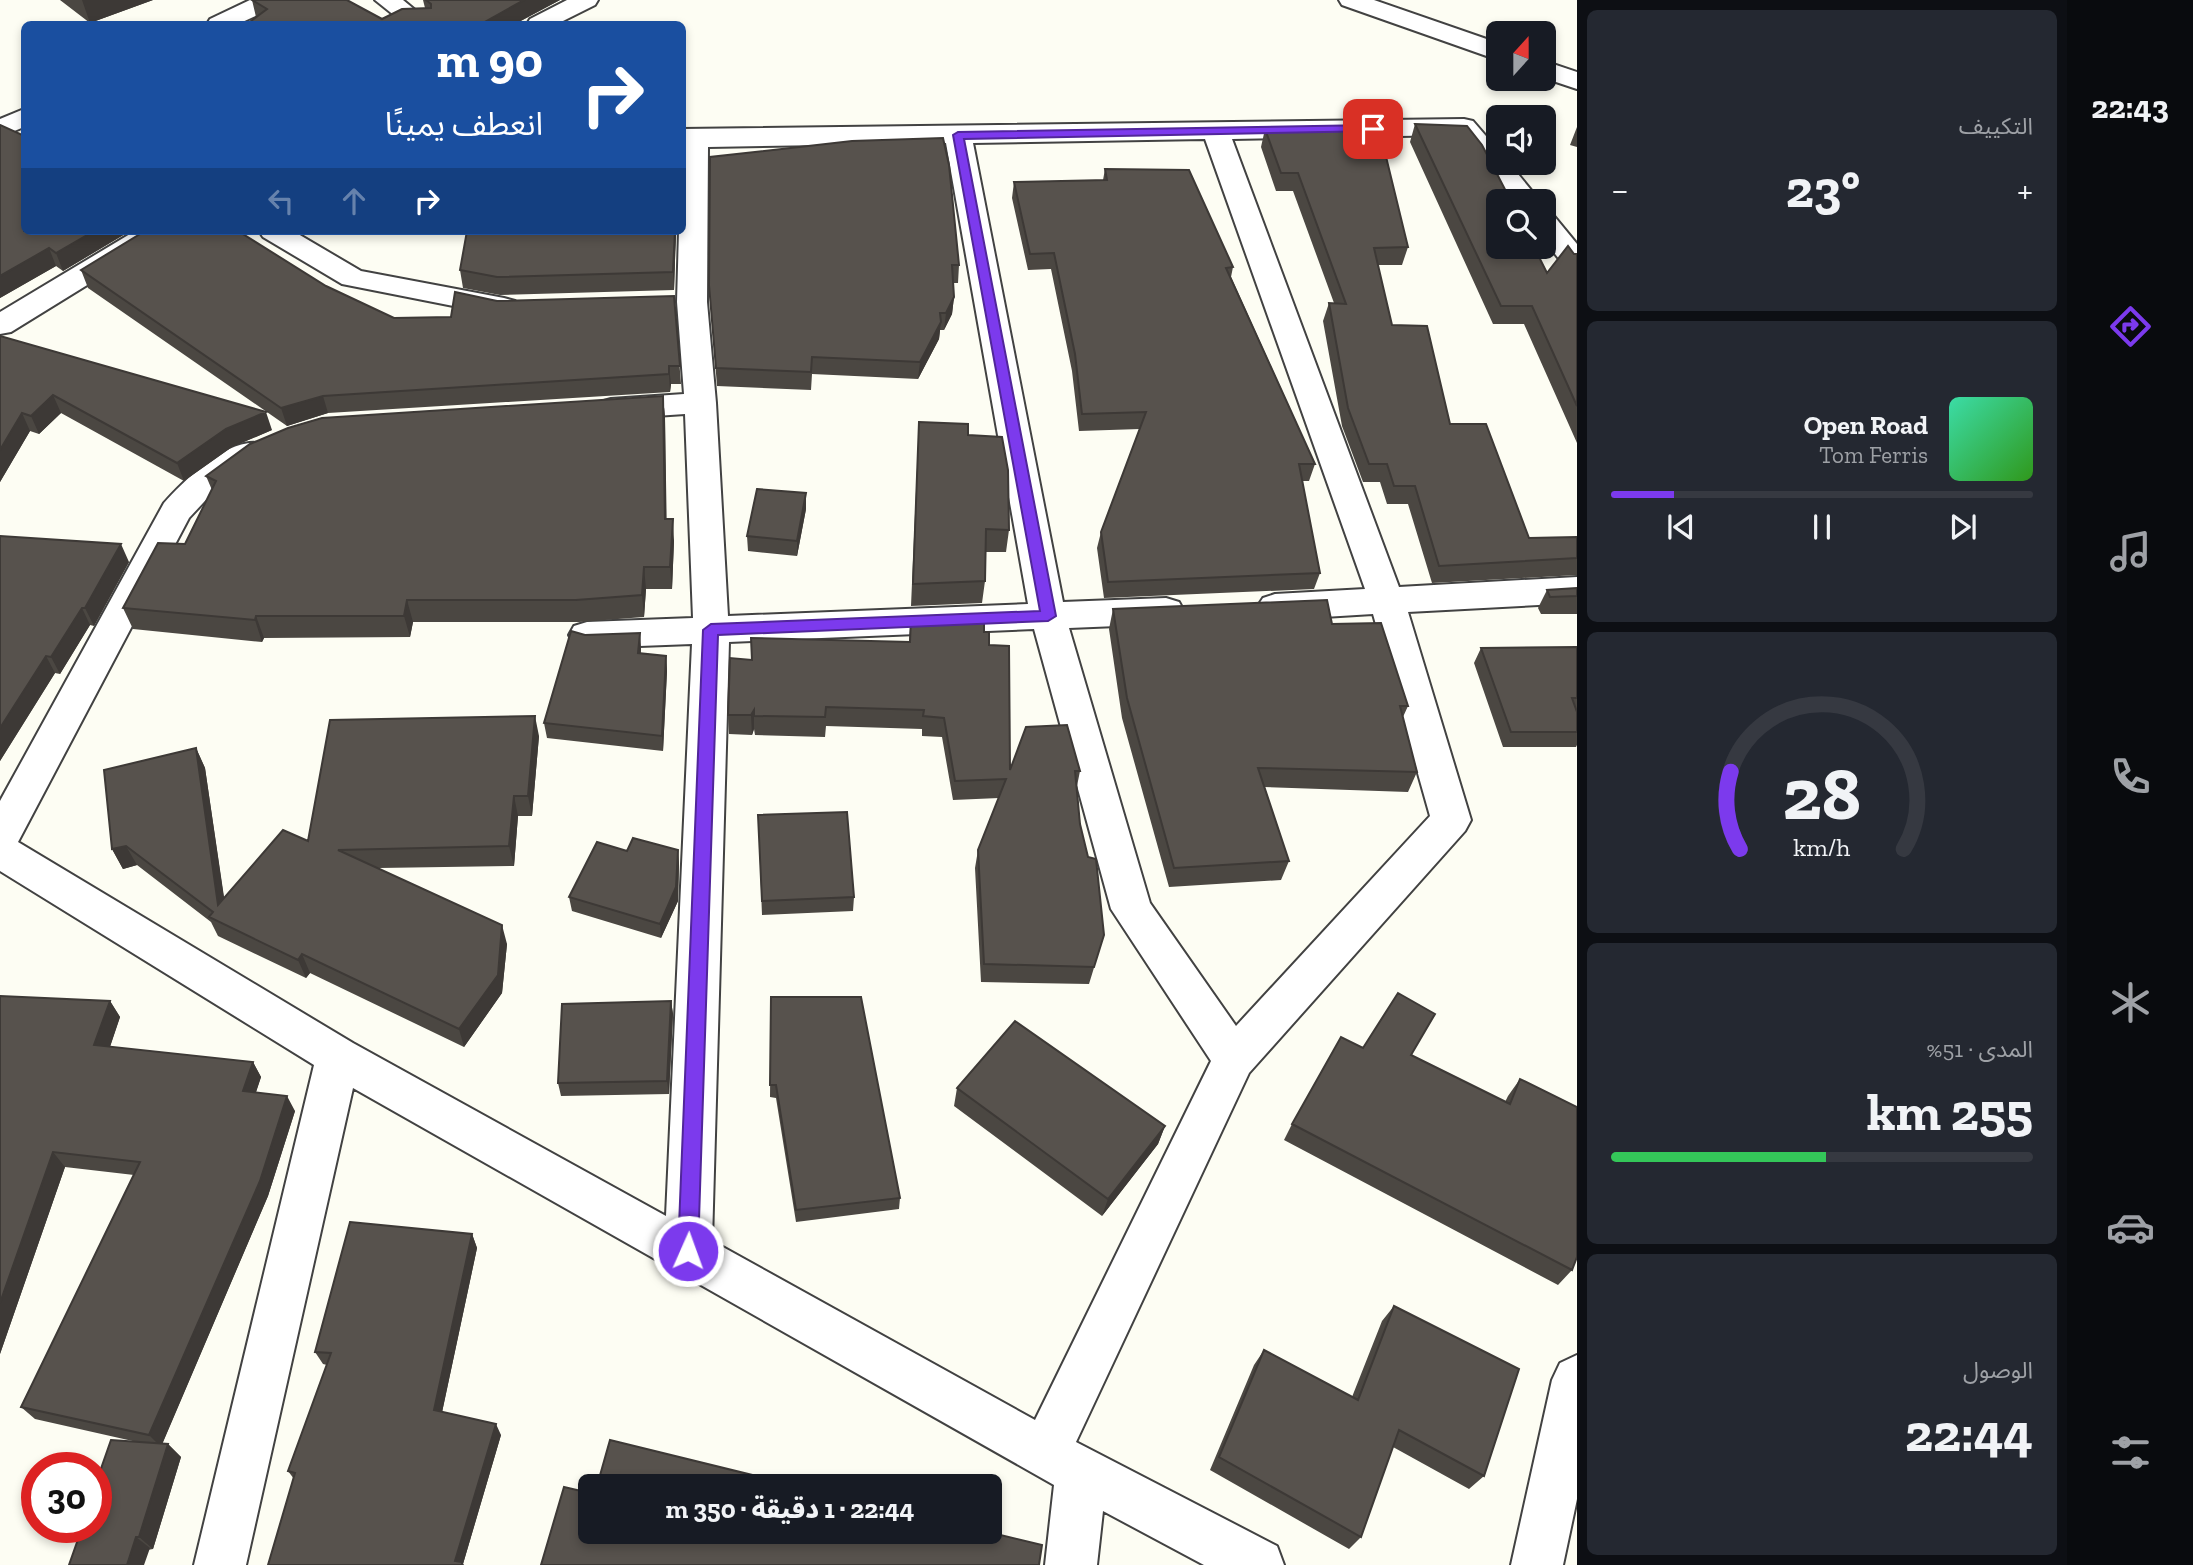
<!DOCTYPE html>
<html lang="ar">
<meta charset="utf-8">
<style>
body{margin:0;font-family:"Zilla Slab","Noto Sans Arabic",serif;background:#242831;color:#f1f3f6;direction:rtl;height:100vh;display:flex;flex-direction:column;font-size:26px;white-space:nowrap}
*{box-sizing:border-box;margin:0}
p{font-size:23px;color:#9ea1a6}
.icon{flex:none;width:38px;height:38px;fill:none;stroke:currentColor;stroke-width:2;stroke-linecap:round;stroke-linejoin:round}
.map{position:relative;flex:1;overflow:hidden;direction:ltr}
.details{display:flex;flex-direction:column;gap:10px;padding:10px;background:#0d0f14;width:490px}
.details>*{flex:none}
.hud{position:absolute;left:21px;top:21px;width:665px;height:214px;border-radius:10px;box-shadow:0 4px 10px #0003;direction:rtl;background:#1a4fa0;color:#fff;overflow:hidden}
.needle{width:46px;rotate:21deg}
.controls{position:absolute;left:1486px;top:21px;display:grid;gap:14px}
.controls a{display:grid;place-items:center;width:70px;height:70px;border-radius:10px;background:#171b24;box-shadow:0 4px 10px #0003;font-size:35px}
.speed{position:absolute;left:21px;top:1452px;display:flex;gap:14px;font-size:35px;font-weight:700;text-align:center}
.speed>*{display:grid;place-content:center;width:91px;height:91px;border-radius:50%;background:#171b24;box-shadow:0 4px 10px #0003;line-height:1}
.speed .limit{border:10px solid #d22;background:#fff;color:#111}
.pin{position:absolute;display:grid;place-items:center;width:60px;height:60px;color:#fff;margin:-30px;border-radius:14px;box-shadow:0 4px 10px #0006}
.me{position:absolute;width:77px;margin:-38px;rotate:2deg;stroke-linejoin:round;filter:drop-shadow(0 0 5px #0008)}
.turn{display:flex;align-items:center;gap:24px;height:147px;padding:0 28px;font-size:32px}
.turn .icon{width:91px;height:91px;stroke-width:2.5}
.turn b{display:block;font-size:49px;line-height:60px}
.lanes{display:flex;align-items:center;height:66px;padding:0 28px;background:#0003;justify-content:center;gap:35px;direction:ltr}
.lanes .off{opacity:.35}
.big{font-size:52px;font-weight:800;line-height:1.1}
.details .card{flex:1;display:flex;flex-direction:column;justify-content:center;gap:10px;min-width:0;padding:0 24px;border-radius:10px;background:#242831}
.details .dial{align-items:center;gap:0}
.dial svg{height:182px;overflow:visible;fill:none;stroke:#363941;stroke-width:7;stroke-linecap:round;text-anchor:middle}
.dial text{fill:#f1f3f6;stroke:none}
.song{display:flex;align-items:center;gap:21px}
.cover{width:84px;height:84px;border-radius:10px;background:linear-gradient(135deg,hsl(160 70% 55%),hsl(110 70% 35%))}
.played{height:7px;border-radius:4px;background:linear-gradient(90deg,#7c3aed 15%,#363941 15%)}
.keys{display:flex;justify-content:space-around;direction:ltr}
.heat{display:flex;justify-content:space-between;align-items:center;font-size:38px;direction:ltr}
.charge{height:10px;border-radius:5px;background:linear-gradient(90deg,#34c759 51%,#363941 0)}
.trip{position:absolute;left:578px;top:1474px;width:424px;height:70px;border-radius:10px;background:#171b24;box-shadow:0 4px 10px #0003;font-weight:800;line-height:70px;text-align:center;direction:rtl}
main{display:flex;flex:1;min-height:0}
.menu{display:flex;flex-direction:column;width:126px;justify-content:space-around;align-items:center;background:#090b0e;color:#9ea1a6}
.menu .icon{width:49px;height:49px}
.menu .current{color:#7c3aed}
.menu b{font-size:32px;color:#f1f3f6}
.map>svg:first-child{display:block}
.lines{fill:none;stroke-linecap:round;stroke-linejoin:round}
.minor-casing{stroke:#424242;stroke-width:4}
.minor{fill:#fff;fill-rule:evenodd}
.wall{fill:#4b4742}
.shaded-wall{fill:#3d3936}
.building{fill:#57524d;stroke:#3d3936;stroke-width:2}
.route{fill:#7c3aed;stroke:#51269a;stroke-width:2}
</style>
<main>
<nav class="menu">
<b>22:43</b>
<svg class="icon current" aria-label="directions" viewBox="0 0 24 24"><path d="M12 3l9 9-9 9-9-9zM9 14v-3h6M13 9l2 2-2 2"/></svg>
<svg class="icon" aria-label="music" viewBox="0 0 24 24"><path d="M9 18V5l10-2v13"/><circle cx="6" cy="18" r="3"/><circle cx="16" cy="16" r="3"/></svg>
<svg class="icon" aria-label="phone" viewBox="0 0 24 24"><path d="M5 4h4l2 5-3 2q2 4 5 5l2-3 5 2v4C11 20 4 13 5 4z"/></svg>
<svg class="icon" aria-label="climate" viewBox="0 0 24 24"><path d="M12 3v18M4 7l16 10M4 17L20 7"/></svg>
<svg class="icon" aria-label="car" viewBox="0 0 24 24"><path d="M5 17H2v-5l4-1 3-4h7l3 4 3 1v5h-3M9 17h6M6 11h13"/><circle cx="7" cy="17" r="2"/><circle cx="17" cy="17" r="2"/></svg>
<svg class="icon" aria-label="filters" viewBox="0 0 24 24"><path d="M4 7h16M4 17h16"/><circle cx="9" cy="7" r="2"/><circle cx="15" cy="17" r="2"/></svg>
</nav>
<section class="details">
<div class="card"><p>التكييف</p>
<div class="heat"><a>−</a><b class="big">23°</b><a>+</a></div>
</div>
<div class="card">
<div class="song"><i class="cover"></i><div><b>Open Road</b><p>Tom Ferris</p></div></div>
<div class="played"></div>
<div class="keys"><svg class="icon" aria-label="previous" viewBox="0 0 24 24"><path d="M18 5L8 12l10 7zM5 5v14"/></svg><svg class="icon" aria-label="pause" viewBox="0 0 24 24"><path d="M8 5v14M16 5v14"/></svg><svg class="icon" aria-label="next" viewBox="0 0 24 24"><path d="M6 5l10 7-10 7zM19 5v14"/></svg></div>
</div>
<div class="card dial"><svg viewBox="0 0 100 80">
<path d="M14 69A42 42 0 1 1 86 69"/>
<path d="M14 69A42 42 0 0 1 10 35" stroke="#7c3aed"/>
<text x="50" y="56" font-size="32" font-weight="700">28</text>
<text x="50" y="72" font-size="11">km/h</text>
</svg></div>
<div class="card"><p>المدى · 51%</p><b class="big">255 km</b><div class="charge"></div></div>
<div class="card"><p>الوصول</p><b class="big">22:44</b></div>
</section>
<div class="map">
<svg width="1577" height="1565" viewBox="0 0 1577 1565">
<rect width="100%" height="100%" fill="#fdfdf3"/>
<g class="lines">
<!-- minor casing -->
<g class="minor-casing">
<path id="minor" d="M 250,0 L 282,0 L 279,5 L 238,24 L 207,24 L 210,19 Z
M 375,0 L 403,0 L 432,24 L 405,24 Z
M 567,0 L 598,0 L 595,5 L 557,24 L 527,24 L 530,19 Z
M 1339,0 L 1374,0 L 1498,43 L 1498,60 L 1342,5 Z
M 1544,61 L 1577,72 L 1577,89 L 1544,78 Z
M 24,109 L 24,127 L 0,137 L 0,119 Z
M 1464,119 L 1473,121 L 1498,150 L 1498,163 L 1509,163 L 1540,201 L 1511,201 L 1457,135 L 1232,139 L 1399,587 L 1577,577 L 1577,603 L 1408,612 L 1471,820 L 1465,831 L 1249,1073 L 1076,1442 L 1277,1546 L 1284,1565 L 1204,1565 L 1103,1511 L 1097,1565 L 1045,1565 L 1054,1485 L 353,1088 L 246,1565 L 194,1565 L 314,1065 L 0,871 L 0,801 L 164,503 C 185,480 229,435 263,444 L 267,452 L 263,460 L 216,489 L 189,518 L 18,842 L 353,1043 L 666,1216 L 692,644 L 587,648 L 574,644 L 569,635 L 574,626 L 587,622 L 693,618 L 685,414 L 611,419 L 600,416 L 595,409 L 600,402 L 611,399 L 684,394 L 677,302 L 679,231 L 682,231 L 682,129 ZM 1205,139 L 1365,589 L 1275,594 L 1263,598 L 1257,607 L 1263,616 L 1275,620 L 1373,614 L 1430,816 L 1236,1026 L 1150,903 L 1069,628 L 1166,624 L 1179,620 L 1184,611 L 1179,602 L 1166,598 L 1063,602 L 973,143 ZM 946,143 L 1028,604 L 728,616 L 716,403 L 707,302 L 708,147 ZM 1034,629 L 1111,909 L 1211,1061 L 1035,1420 L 712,1241 L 729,642 Z
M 1544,213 L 1554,216 L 1577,244 L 1577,272 L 1567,269 L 1544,240 Z
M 135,231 L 169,231 L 165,237 L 11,332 L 0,334 L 0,312 Z
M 259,231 L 293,231 L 361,271 L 504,298 L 515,301 L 519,307 L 515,313 L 504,316 L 342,284 L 263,237 Z
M 1577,1355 L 1577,1499 L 1563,1565 L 1511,1565 L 1552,1380 L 1560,1363 Z"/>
</g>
<!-- minor -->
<use href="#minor" class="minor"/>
</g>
<!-- wall -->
<path class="wall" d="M 60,0 L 153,0 L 90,23 Z
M 252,0 L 382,19 L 425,8 L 423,0 L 560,0 L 515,24 L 247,24 L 256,17 Z
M 1415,124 L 1547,273 L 1574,254 L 1577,254 L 1577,443 L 1524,324 L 1493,324 L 1410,142 Z
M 0,125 L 24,231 L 130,231 L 63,271 L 56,266 L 0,298 Z
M 1577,127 L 1577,147 L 1570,145 Z
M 1265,129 L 1408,247 L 1402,265 L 1378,265 L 1392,325 L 1450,424 L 1529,538 L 1577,537 L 1577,575 L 1432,583 L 1408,504 L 1387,504 L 1380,482 L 1363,482 L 1342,426 L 1323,321 L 1329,303 L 1334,303 L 1293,191 L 1276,191 L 1261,147 Z
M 710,157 L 959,265 L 958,283 L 953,283 L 954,297 L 952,314 L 944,330 L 940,330 L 939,339 L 918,379 L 812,374 L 811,390 L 717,386 L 709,285 Z
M 1105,169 L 1233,267 L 1231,277 L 1315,464 L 1309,481 L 1302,481 L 1320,573 L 1314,589 L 1104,598 L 1097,548 L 1101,532 L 1140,429 L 1079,431 L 1072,371 L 1051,269 L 1028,270 L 1012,198 L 1014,182 L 1103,180 Z
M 467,231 L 676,231 L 674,290 L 500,295 L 463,288 L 460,270 Z
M 81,270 L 326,286 L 394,318 L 451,317 L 497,301 L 674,296 L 681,384 L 671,384 L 670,392 L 328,413 L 287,426 L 88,288 Z
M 0,336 L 272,430 L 232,447 L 184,481 L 61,413 L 39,434 L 30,431 L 0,482 Z
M 663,396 L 665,418 L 666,519 L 674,541 L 672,589 L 646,589 L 644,617 L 579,622 L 413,622 L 410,637 L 264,638 L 262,642 L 133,629 L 123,608 L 185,544 L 212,490 L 206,476 Z
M 919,422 L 968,435 L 1009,530 L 1006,552 L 985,552 L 985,581 L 982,603 L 911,606 Z
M 806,509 L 797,556 L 748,551 L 747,536 Z
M 0,536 L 129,562 L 94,626 L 90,625 L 60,674 L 55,673 L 0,761 Z
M 1577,588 L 1577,614 L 1541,614 L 1538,608 L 1547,590 Z
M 1113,609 L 1332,624 L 1408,706 L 1403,717 L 1417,772 L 1408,792 L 1264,787 L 1289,861 L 1281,880 L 1169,887 L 1122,718 L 1109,629 Z
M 911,617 L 984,632 L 989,645 L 1010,770 L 1080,771 L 1077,786 L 1080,824 L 1104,935 L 1089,984 L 981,982 L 975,868 L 978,850 L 999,798 L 953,800 L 942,737 L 922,736 L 922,729 L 826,726 L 825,737 L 755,735 L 754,729 L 752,735 L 729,734 L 728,715 L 909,642 Z
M 640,633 L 641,653 L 666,656 L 667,671 L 663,751 L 547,738 L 544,723 L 585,635 Z
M 1577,647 L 1577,745 L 1576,747 L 1503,747 L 1474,663 L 1481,648 Z
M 539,736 L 532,816 L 518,816 L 514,866 L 379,868 L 507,944 L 502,993 L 464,1047 L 310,973 L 306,978 L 218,936 L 211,922 L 137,865 L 123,869 L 112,849 L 196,748 L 205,768 L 224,899 L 308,841 Z
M 758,815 L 854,897 L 853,911 L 762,915 Z
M 678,850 L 679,864 L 678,901 L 661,938 L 572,911 L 569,897 L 627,851 Z
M 0,996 L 110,1001 L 120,1017 L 110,1047 L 253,1062 L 261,1077 L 256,1092 L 295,1111 L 268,1196 L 162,1444 L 168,1444 L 181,1457 L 153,1549 L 69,1565 L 137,1442 L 35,1419 L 21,1407 L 134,1175 L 65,1167 L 0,1354 Z
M 771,997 L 900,1198 L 899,1209 L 796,1222 L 776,1098 L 770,1097 Z
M 671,1001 L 673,1014 L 669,1094 L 561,1096 L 558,1083 Z
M 1363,1048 L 1411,1055 L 1505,1102 L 1508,1096 L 1520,1079 L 1572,1270 L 1558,1285 L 1284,1140 L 1292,1124 Z
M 957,1088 L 1165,1126 L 1158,1144 L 1102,1216 L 954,1106 Z
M 472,1234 L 477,1248 L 442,1412 L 501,1435 L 463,1564 L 464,1565 L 268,1565 L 294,1479 L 288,1471 L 327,1365 L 323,1364 L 315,1352 Z
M 1394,1306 L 1484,1476 L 1469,1489 L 1393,1447 L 1361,1537 L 1349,1549 L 1210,1470 L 1254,1365 L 1264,1350 L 1352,1397 L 1382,1321 Z"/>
<!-- shaded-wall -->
<path class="shaded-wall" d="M 82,0 L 153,0 L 90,23 Z
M 524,0 L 560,0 L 515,24 L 481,24 Z
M 94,231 L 130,231 L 63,271 L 56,253 Z
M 675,231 L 676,231 L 674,290 L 673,272 Z
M 49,248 L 56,266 L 0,298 L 0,276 Z
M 954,297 L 952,314 L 944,330 L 946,313 Z
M 941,322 L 939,339 L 918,379 L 920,362 Z
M 669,366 L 671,384 L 670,392 L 669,374 Z
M 53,395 L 61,413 L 39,434 L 31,416 Z
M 323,396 L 328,413 L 287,426 L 281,408 Z
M 663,396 L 665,418 L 667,541 L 665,519 Z
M 266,412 L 272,430 L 232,447 L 184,481 L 177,463 L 226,429 Z
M 22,413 L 30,431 L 0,482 L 0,450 Z
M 806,493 L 806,509 L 797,556 L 797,541 Z
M 673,519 L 674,541 L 672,589 L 670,567 Z
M 121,544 L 129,562 L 94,626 L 85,608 Z
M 644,567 L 646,589 L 644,617 L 642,595 Z
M 407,600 L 413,622 L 410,637 L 404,616 Z
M 82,608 L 90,625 L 60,674 L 51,657 Z
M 256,616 L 264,638 L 262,642 L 255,620 Z
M 640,633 L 641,649 L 639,668 L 638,653 Z
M 46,656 L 55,673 L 0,761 L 0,728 Z
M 666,656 L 667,671 L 663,751 L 662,736 Z
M 754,710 L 754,729 L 752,735 L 751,715 Z
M 535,716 L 539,736 L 532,816 L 528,796 Z
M 196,748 L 205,768 L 228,924 L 218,905 Z
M 514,796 L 518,816 L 514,866 L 509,846 Z
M 126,846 L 137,865 L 123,869 L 112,849 Z
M 678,850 L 679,864 L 678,901 L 661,938 L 660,924 Z
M 502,925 L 507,944 L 502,993 L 464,1047 L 459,1029 Z
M 302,954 L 310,973 L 306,978 L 298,960 Z
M 110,1001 L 120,1017 L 105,1061 L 94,1045 Z
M 671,1001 L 673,1014 L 669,1094 L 667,1081 Z
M 253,1062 L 261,1077 L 251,1107 L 243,1091 Z
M 287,1096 L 295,1111 L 268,1196 L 161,1447 L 149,1435 Z
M 1165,1126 L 1158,1144 L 1102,1216 L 1108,1199 Z
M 53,1152 L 65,1167 L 0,1354 L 0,1303 Z
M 472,1234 L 477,1248 L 440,1422 L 434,1410 Z
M 496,1424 L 501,1435 L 463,1564 L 464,1565 L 458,1565 L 455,1561 Z
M 168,1444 L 181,1457 L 153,1549 L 139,1537 Z
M 136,1537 L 150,1548 L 144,1565 L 127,1565 Z"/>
<!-- building -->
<path class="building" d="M 252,0 L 347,0 L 382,19 L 402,9 L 431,8 L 431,4 L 426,0 L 524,0 L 481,24 L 247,24 L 267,9 Z
M 1415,124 L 1467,126 L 1482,145 L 1511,201 L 1498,201 L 1498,247 L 1534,247 L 1547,273 L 1568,246 L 1574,254 L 1577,254 L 1577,406 L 1532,306 L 1501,306 Z
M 0,125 L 22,135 L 24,134 L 24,231 L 94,231 L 56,253 L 49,248 L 0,276 Z
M 1379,128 L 1408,247 L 1374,248 L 1392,325 L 1427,326 L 1450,424 L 1486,424 L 1529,538 L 1577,537 L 1577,558 L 1439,566 L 1415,486 L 1394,486 L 1387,464 L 1369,464 L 1348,408 L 1329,303 L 1346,304 L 1298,173 L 1281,173 L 1265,129 Z
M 943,138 L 949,165 L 959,265 L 952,265 L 954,297 L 946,313 L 940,313 L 941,322 L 920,362 L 812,357 L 811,372 L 716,368 L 709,285 L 710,157 L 852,141 Z
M 1105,169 L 1189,170 L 1233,267 L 1226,268 L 1315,464 L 1299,464 L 1320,573 L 1108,582 L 1101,532 L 1146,412 L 1082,414 L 1075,354 L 1054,253 L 1030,254 L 1014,182 L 1107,180 Z
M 145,231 L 238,231 L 326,286 L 394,318 L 451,317 L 455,292 L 497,301 L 674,296 L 680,366 L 669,366 L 669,374 L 323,396 L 281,408 L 81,270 Z
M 467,231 L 675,231 L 673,272 L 497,277 L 460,270 Z
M 0,336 L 266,412 L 226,429 L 177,463 L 53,395 L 31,416 L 22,413 L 0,450 Z
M 663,396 L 665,519 L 673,519 L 670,567 L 644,567 L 642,595 L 576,600 L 407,600 L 404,616 L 256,616 L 255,620 L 123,608 L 158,543 L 185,544 L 216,481 L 206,476 L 250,444 L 288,428 L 322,418 Z
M 919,422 L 968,424 L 968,435 L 1002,437 L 1008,470 L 1009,530 L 986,529 L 985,581 L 913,584 Z
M 757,489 L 806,493 L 797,541 L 747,536 Z
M 0,536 L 121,544 L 85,608 L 82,608 L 51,657 L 46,656 L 0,728 Z
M 1577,588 L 1577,596 L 1550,597 L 1547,590 Z
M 1327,600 L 1332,624 L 1381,623 L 1408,706 L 1400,706 L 1417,772 L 1258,768 L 1289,861 L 1174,868 L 1127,698 L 1113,609 Z
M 984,614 L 984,632 L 989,632 L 989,645 L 1009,646 L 1010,770 L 1026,727 L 1067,725 L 1080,771 L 1075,771 L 1080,824 L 1088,857 L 1096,859 L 1104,935 L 1094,967 L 984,964 L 978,850 L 1006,779 L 955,781 L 944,718 L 923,716 L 924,710 L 826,707 L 825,717 L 754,716 L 754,710 L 751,715 L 728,715 L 730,658 L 752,660 L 751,638 L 910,642 L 911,617 Z
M 571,631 L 585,635 L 640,633 L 638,653 L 666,656 L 662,736 L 544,723 Z
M 1577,647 L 1577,698 L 1572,698 L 1577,712 L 1577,732 L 1511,732 L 1481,648 Z
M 535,716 L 528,796 L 514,796 L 509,846 L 338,850 L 502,925 L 498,975 L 459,1029 L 302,954 L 298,960 L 209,917 L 213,912 L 126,846 L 112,849 L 104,770 L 196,748 L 218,905 L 283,830 L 308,841 L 330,720 Z
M 847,812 L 854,897 L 762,901 L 758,815 Z
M 633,838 L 678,850 L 676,887 L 660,924 L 569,897 L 597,842 L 627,851 Z
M 1398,993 L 1435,1014 L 1411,1055 L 1510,1104 L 1520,1079 L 1577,1107 L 1577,1257 L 1572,1270 L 1292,1124 L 1341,1037 L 1363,1048 Z
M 0,996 L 110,1001 L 94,1045 L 253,1062 L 243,1091 L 287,1096 L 260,1181 L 149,1435 L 21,1407 L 140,1162 L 53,1152 L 0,1303 Z
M 771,997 L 861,997 L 900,1198 L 796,1210 L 776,1085 L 770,1085 Z
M 671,1001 L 667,1081 L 558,1083 L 562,1004 Z
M 1015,1021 L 1165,1126 L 1108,1199 L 957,1088 Z
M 350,1222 L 472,1234 L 434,1410 L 496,1424 L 455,1561 L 462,1562 L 462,1565 L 268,1565 L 295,1473 L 288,1471 L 331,1353 L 315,1352 Z
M 1394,1306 L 1519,1369 L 1484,1476 L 1399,1430 L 1361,1537 L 1219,1457 L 1264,1350 L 1358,1400 Z
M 111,1440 L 168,1444 L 139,1537 L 136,1537 L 127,1565 L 69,1565 L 82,1528 L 96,1528 L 96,1483 Z
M 610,1440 L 797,1486 L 597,1486 Z
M 564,1487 L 590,1493 L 590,1531 L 984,1531 L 1042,1545 L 1039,1565 L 541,1565 Z"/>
<!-- route -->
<path class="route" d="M 1373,125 L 1377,126 L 1377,131 L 964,139 L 1056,616 L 1048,621 L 718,635 L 698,1251 L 695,1258 L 688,1260 L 681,1258 L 678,1251 L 703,630 L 711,624 L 1040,611 L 953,135 L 958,132 Z"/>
</svg>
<div class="controls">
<a><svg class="needle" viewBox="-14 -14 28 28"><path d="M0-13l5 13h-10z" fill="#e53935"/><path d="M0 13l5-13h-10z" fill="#9ea1a6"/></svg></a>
<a><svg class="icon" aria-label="sound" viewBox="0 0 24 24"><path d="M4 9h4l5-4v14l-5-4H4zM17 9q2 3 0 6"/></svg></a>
<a><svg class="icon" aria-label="search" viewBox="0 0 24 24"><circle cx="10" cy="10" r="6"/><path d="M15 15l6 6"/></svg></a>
</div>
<div class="speed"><div class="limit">30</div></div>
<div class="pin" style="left:1373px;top:129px;background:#d93025"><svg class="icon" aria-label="arrive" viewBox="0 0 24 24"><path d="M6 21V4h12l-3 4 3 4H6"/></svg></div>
<svg class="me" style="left:688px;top:1251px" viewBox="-20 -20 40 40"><circle r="17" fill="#7c3aed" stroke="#fff" stroke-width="3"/><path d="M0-11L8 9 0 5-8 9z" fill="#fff"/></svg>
<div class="trip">22:44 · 1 دقيقة · 350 m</div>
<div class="hud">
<div class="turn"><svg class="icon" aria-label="right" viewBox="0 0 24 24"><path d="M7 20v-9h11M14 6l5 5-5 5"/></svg><div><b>90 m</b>انعطف يمينًا</div></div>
<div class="lanes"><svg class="icon off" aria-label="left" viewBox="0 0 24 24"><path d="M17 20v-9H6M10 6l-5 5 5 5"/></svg><svg class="icon off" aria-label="ahead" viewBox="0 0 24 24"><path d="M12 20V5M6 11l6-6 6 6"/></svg><svg class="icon" aria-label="right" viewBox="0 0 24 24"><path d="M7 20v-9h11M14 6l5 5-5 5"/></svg></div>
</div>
</div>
</main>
